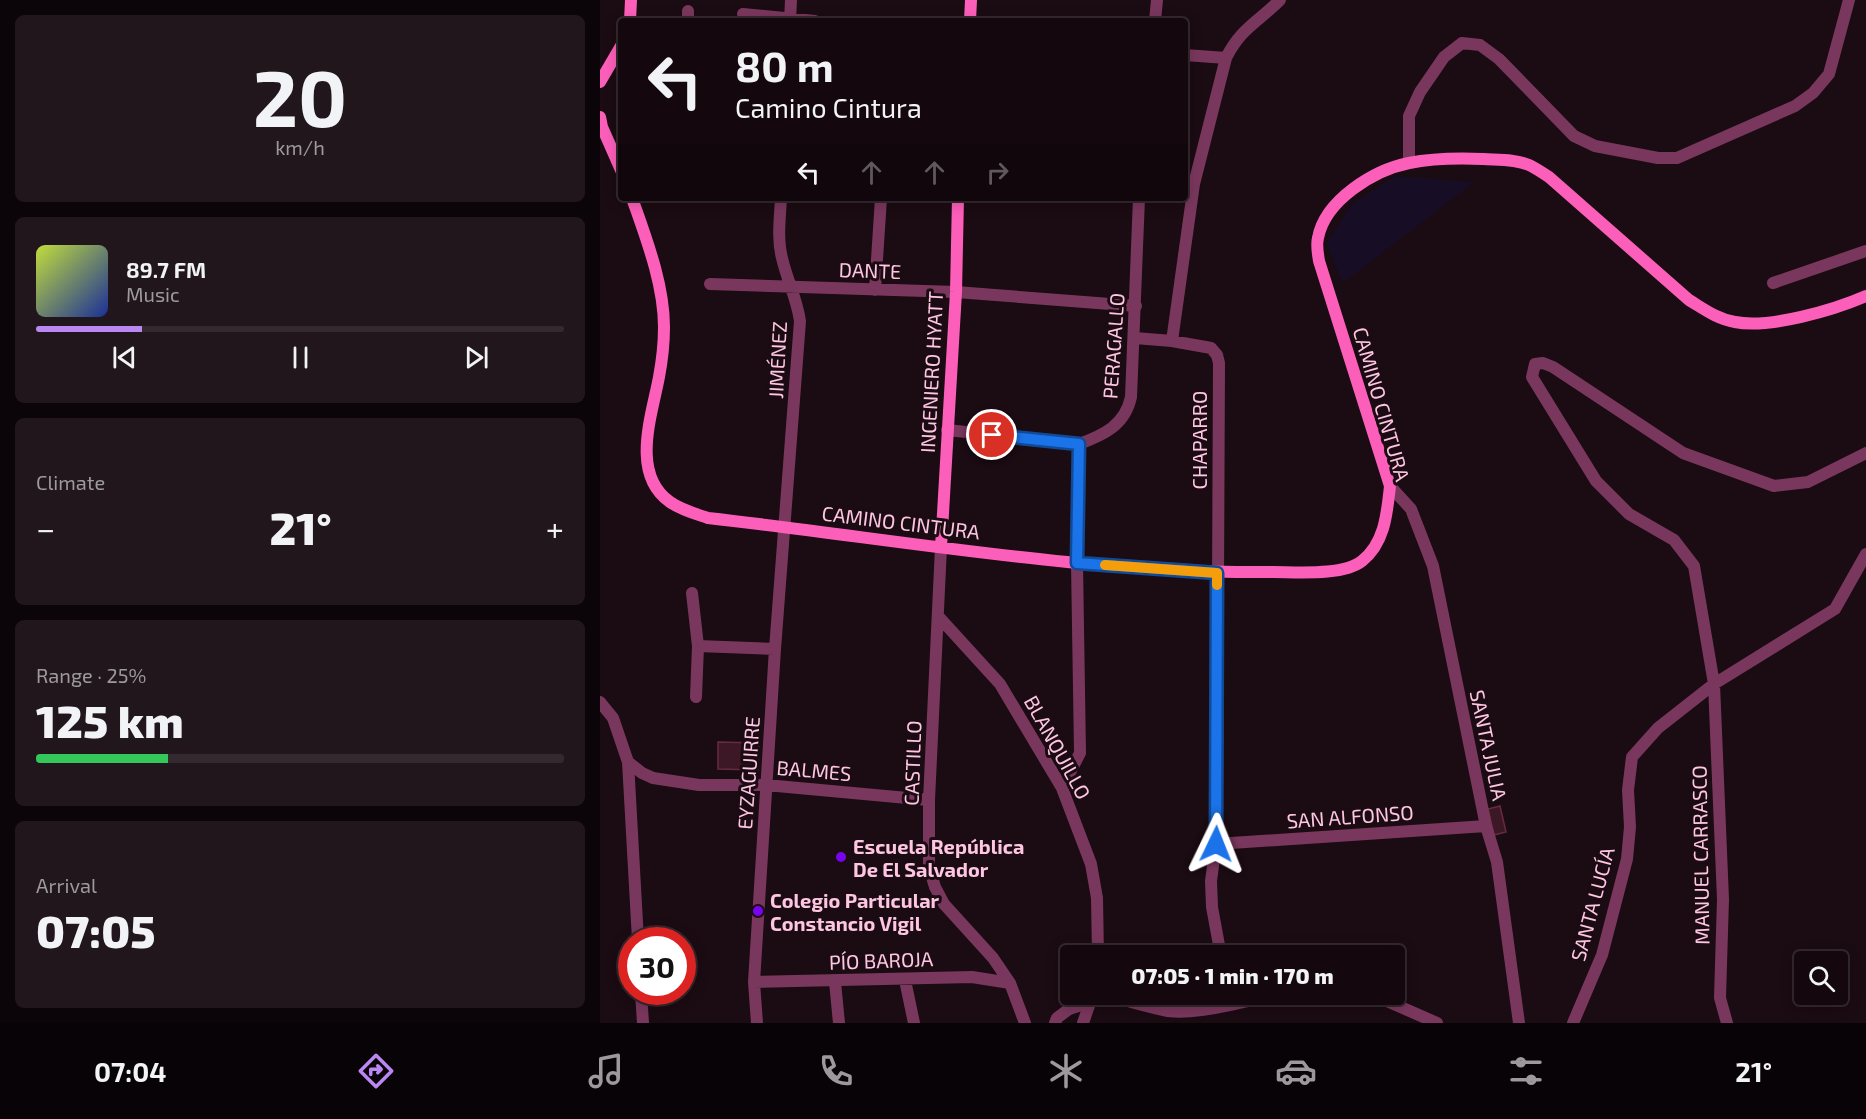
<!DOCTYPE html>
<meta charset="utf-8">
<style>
body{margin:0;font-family:"Exo 2",sans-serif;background:#21161c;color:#f1f3f6;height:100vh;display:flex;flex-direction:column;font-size:22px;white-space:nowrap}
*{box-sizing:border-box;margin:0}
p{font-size:20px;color:#9d9a9e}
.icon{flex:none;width:33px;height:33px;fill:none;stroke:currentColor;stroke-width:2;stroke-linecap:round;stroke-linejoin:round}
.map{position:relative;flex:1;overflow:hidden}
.sheet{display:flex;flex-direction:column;gap:15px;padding:15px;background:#0b0408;width:600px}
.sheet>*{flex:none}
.guide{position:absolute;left:18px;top:18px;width:570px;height:183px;border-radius:6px;box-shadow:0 3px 15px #0003,0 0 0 2px #33292e;background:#14080e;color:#f1f3f6;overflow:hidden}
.fabs{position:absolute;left:1194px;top:951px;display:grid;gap:12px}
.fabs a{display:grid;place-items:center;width:54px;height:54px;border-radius:6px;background:#14080e;box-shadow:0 3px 15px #0003,0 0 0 2px #33292e;font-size:30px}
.speed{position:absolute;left:18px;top:927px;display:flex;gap:12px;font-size:30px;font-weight:700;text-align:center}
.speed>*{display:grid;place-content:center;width:78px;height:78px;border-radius:50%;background:#14080e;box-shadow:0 3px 15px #0003,0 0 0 2px #33292e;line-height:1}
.speed .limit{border:9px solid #d22;background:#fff;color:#111}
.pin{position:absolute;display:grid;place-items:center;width:51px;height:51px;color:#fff;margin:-26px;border:3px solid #fff;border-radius:50%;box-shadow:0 2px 6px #0007}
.me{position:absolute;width:66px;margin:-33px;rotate:2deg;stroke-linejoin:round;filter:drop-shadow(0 0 4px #0008)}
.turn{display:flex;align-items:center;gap:21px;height:126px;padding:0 18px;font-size:27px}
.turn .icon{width:78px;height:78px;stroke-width:2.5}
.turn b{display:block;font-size:42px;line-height:51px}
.lanes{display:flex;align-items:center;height:57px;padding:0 18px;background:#0003;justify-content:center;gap:30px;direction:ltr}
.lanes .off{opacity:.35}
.big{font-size:45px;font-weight:800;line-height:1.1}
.sheet .tile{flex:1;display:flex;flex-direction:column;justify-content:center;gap:9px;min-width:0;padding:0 21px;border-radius:9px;background:#21161c}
.sheet .dial{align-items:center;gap:0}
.dial b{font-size:78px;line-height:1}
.song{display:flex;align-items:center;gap:18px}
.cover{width:72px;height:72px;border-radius:9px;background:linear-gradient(135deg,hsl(70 70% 55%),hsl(230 70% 35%))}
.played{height:6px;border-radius:3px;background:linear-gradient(90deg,#bb87f2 20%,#33292e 20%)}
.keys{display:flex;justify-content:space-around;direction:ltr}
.heat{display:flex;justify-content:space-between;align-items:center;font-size:33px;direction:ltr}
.charge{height:9px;border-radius:4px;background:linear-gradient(90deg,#34c759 25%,#33292e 0)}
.trip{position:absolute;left:460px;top:945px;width:345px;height:60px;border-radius:6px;background:#14080e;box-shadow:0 3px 15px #0003,0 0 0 2px #33292e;font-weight:800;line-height:60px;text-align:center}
.tabs{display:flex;height:96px;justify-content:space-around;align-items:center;background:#080306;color:#9d9a9e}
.tabs .icon{width:42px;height:42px}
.tabs .selected{color:#bb87f2}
.tabs b{font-size:27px;color:#f1f3f6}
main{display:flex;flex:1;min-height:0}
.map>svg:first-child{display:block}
.green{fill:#170e25}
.building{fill:#3c1826;stroke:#682a43;stroke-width:1.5}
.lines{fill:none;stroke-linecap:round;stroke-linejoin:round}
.street{stroke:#7a375d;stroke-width:12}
.secondary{stroke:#fc5fba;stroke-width:12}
.street-bridge{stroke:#7a375d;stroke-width:12}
.route-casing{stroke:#114b97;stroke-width:15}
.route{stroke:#1a73e8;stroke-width:10}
.slow{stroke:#f59e0b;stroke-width:10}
.poi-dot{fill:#7804ed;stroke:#1b0b12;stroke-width:2}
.labels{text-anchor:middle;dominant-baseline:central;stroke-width:6;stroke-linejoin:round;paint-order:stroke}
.street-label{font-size:20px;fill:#fec6e2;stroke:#1b0b12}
.poi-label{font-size:20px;font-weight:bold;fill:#fec6e2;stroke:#1b0b12;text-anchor:start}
</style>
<main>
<section class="sheet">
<div class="tile dial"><b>20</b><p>km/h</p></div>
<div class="tile">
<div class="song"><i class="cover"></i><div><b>89.7 FM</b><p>Music</p></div></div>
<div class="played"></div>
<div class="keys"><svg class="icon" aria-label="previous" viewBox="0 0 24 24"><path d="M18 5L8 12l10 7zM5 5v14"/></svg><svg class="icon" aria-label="pause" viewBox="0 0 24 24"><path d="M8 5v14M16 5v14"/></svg><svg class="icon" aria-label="next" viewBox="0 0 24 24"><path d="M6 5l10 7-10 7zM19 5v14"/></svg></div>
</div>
<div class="tile"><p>Climate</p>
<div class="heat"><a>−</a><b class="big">21°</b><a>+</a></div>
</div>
<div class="tile"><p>Range · 25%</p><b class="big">125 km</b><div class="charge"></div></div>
<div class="tile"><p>Arrival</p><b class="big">07:05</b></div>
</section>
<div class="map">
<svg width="1266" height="1023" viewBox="0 0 1266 1023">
<rect width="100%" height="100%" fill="#1b0b12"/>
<!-- green -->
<path class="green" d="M 795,176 L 874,182 L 743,283 L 726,243 L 752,204 Z"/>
<!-- building -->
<path class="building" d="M 118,742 L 159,743 L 158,770 L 118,769 Z
M 900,806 L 906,832 L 894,835 L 888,809 Z"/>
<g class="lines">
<!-- street -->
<path class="street" d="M 88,11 L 88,21
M 143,14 L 215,21
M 190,21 L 191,0
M 555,21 L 557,0
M 585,55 L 626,58
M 809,163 L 809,116 L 820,92 L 844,57 L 862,43 L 880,45 L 899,59 L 974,136 L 995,146 L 1058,158 L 1077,158 L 1195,106 L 1213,93 L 1229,74 L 1249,0
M 1173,283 L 1266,251
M 110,284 L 356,292 L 536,306
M 275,290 L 281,198
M 535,338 L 572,341 L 611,348 L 617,355 L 619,363 L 617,808 L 616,844 L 611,881 L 612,907 L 621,956
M 572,341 L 594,184 L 626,58 C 641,28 658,22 680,0
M 347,430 L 479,444
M 790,486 L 811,509 L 833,566 L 886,826 L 897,862 L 919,1023
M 341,547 L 329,800 L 329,867 L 335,887 L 344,904 L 393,958 L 410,983 L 425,1023
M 92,593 L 98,646 L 96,697
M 338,616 L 400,684 L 462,788 L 491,864 L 497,898 L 498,956
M 98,646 L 175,649
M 0,702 L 13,718 L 28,762 L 38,940
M 28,762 L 42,773 L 53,778 L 99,785 L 166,785 L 329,800
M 462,788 L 480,753 L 477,563 L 479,444 C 504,435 525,425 531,397 L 539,198
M 616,844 L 886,826
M 305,980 L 314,1023
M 154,982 L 372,977 L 410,983
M 235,982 L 239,1023
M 41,992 L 43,1023
M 510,994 L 509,996 C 529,1001 548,1007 568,1011 C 598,1015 647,1001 678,994
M 771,994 L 837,1023
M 157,1023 L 154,982 L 175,649 L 200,321 C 197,299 187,280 182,258 C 177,239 180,218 181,198
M 455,1023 L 457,1018 L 469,1009
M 483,1023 L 493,994
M 973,1023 L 1002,955 L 1027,859 L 1030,827 L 1028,790 L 1032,757 L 1058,728 L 1114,684 L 1235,609 L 1266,554
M 1127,1023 L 1120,998 L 1123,899 L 1114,684 L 1094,566 L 1074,540 L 1029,514 L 996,481 L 932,377 L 935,364 L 943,363 L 953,367 L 1083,453 L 1174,486 L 1208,482 L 1266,453"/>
<!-- secondary -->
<path class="secondary" d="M 30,21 L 31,0
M 370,21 L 371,0
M 0,82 L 21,46
M 0,117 L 2,127 L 21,170
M 32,198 C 46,238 64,284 64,327 C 64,344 62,361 59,377 C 52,415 30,474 70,502 C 81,510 96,514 108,518 C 296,539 484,574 673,572 C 697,572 743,576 762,561 C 785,543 787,513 790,486 L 719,261 C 718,254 716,245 718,238 C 725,200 774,170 809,163 C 834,158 859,158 883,159 C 898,160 915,159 929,165 C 936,168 942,173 949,177 L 1089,300 C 1104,309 1117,319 1135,322 C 1169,329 1234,310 1266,296
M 341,547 L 356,292 L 358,198"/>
<!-- street-bridge -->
<path class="street-bridge" d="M 469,1009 L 509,996"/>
</g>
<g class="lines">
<!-- route casing -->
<g class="route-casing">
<path id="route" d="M 392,435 L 479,444 L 477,563 L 617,573 L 616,844"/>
</g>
<!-- route -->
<use href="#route" class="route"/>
<!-- slow -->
<path class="slow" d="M 505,565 L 617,573 L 617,585"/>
</g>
<!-- markers -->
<g class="poi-dot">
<circle cx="241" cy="857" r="6"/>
<circle cx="158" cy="911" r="6"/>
</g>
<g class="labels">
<!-- street labels -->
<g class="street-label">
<text transform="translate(270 270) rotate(2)">DANTE</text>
<text transform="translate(513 346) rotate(-86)">PERAGALLO</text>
<text transform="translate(177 360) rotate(-87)">JIMÉNEZ</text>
<text transform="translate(331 372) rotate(-87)">INGENIERO HYATT</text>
<text transform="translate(782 404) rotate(74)">CAMINO CINTURA</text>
<text transform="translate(599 440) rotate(-90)">CHAPARRO</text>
<text transform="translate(301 522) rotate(7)">CAMINO CINTURA</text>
<text transform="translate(889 745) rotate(78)">SANTA JULIA</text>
<text transform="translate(458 747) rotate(61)">BLANQUILLO</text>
<text transform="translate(312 763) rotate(-88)">CASTILLO</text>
<text transform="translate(214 770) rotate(5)">BALMES</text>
<text transform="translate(148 773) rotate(-86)">EYZAGUIRRE</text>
<text transform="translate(750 816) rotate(-4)">SAN ALFONSO</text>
<text transform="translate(1100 855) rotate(-91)">MANUEL CARRASCO</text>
<text transform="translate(992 904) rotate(-75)">SANTA LUCÍA</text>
<text transform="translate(281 960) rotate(-2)">PÍO BAROJA</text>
</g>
<!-- poi labels -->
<g class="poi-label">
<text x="253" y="846">Escuela República<tspan x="253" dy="23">De El Salvador</tspan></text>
<text x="170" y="900">Colegio Particular<tspan x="170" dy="23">Constancio Vigil</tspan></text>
</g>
</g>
</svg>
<div class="fabs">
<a><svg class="icon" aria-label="search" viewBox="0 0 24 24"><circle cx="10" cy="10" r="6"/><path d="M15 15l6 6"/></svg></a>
</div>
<div class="speed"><div class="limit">30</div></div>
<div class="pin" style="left:392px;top:435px;background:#d93025"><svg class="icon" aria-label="arrive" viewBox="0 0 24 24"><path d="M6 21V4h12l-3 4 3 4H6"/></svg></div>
<svg class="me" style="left:616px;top:844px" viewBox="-20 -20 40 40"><path d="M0-17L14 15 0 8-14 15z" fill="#1a73e8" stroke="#fff" stroke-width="4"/></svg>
<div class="trip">07:05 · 1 min · 170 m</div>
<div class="guide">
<div class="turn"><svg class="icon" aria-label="left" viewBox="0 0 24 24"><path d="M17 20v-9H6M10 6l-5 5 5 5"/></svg><div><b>80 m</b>Camino Cintura</div></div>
<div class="lanes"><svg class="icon" aria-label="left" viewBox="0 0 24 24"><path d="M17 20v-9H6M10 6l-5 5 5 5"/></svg><svg class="icon off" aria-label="ahead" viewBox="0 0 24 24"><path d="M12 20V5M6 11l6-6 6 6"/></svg><svg class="icon off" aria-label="ahead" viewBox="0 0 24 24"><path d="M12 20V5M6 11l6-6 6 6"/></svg><svg class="icon off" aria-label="right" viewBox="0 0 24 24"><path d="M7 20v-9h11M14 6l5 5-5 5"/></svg></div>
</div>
</div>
</main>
<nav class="tabs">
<b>07:04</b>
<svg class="icon selected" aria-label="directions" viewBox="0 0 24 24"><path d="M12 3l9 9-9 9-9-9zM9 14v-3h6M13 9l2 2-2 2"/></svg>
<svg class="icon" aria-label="music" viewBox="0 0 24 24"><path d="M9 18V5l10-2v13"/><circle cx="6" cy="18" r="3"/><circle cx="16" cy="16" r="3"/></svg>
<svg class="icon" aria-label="phone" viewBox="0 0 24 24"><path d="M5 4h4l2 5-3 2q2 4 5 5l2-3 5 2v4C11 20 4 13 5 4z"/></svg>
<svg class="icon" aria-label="climate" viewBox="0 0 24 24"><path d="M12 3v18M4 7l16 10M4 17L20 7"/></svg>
<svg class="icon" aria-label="car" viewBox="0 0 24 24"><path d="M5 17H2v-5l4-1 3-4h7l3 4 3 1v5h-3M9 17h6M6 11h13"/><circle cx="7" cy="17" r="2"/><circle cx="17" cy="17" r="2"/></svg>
<svg class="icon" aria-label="filters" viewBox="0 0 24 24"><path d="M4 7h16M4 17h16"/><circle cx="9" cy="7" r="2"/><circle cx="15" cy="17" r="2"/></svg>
<b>21°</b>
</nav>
